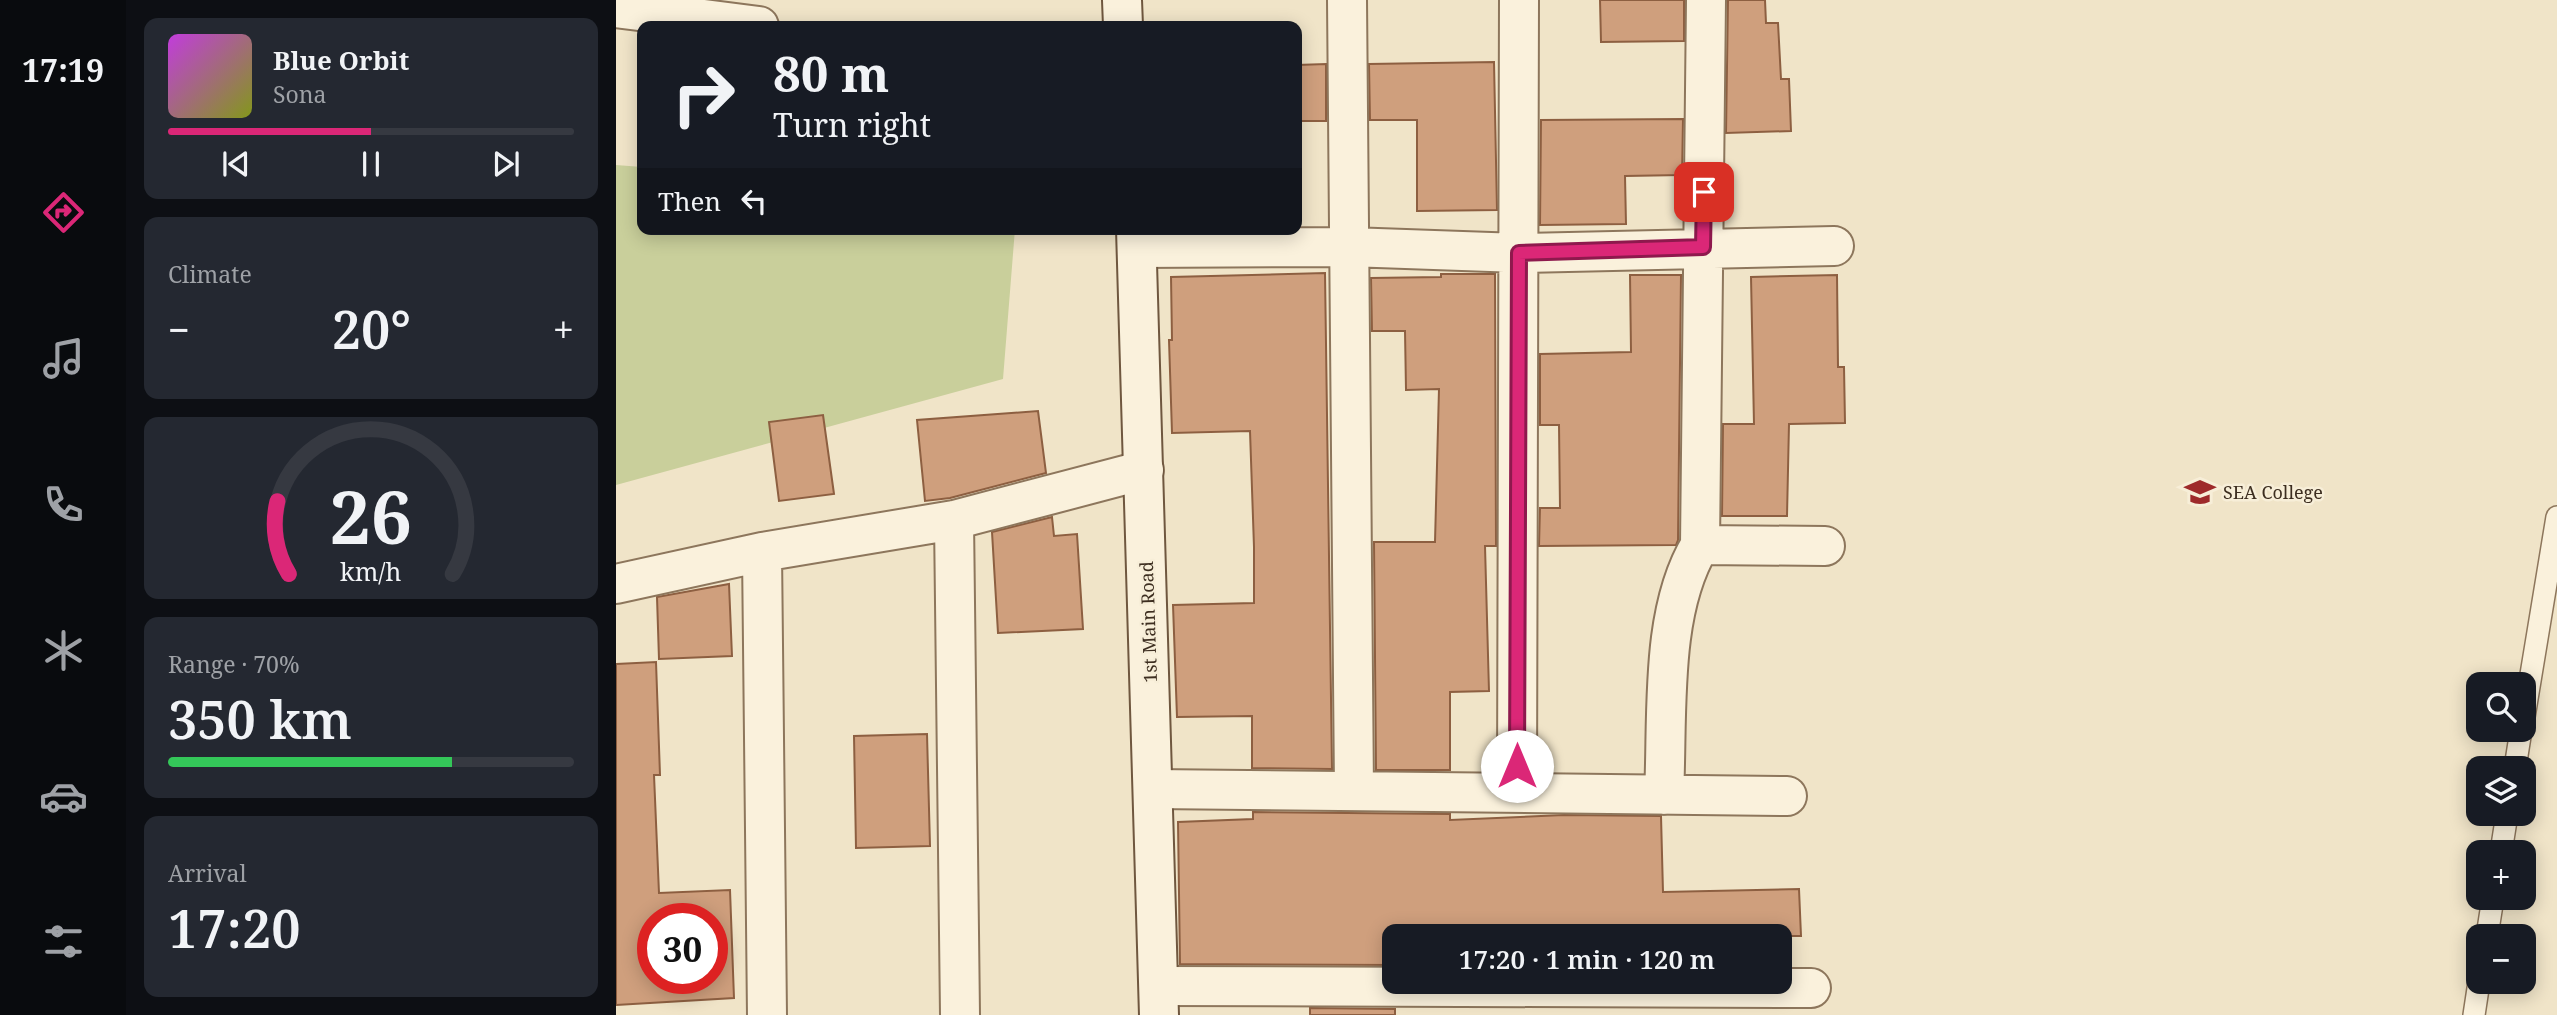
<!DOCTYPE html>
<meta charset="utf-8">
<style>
body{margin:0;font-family:"Noto Serif",serif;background:#242831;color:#f1f3f6;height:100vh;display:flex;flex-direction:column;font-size:26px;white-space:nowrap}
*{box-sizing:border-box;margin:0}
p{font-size:23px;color:#9ea1a6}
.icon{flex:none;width:38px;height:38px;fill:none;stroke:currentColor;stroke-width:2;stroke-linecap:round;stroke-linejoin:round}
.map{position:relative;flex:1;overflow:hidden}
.sheet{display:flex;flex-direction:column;gap:18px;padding:18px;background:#0d0f14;width:490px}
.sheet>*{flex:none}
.banner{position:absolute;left:21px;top:21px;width:665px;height:214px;border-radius:14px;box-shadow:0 4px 18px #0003;background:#171b24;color:#f1f3f6;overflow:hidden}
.tools{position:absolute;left:1850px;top:672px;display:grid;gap:14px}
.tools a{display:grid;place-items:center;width:70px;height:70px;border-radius:14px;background:#171b24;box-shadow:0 4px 18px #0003;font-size:35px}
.speed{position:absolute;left:21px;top:903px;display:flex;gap:14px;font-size:35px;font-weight:700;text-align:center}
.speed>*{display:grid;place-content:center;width:91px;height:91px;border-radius:50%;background:#171b24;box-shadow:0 4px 18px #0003;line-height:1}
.speed .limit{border:10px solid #d22;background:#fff;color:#111}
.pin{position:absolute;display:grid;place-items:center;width:60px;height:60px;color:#fff;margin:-30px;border-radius:14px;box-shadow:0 4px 10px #0006}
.me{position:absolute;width:77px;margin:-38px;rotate:0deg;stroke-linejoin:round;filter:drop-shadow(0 0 5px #0008)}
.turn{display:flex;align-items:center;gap:24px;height:147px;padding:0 21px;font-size:32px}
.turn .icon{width:91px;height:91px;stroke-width:2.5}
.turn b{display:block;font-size:49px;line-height:60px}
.then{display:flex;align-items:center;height:66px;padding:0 21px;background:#0003;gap:14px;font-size:26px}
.big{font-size:52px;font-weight:600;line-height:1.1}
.sheet .tile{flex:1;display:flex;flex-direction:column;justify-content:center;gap:10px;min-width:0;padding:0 24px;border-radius:14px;background:#242831}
.sheet .dial{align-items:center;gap:0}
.dial svg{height:182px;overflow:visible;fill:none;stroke:#363941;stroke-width:7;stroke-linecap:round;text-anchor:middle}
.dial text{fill:#f1f3f6;stroke:none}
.song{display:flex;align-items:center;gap:21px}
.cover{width:84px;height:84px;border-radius:10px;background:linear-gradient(135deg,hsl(290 70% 55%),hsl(70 70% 35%))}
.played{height:7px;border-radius:4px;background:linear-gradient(90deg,#db2777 50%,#363941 50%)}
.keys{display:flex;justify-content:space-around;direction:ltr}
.heat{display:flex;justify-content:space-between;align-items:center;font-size:38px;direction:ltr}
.charge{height:10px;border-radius:5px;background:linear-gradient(90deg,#34c759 70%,#363941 0)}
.trip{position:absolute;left:766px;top:924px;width:410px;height:70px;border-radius:14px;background:#171b24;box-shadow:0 4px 18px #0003;font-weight:600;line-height:70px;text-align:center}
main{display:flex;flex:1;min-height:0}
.menu{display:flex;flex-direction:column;width:126px;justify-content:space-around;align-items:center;background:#090b0e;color:#9ea1a6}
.menu .icon{width:49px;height:49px}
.menu .active{color:#db2777}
.menu b{font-size:32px;color:#f1f3f6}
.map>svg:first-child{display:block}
.green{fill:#c9cf9b}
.building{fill:#cf9f7d;stroke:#8d5f41;stroke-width:2;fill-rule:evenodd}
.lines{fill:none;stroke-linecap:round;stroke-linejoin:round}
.lane-casing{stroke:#8d765c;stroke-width:24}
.street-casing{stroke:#8d765c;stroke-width:42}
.secondary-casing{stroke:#6f573f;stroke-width:42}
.lane{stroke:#faf1dc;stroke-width:21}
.street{stroke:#faf1dc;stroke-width:38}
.secondary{stroke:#faf1dc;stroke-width:38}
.route-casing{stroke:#8e194d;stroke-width:18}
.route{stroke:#db2777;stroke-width:12}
.labels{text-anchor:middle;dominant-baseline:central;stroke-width:5;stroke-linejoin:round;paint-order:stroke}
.poi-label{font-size:18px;fill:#3d2e20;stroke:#f7eed8;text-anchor:start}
.street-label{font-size:18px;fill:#3d2e20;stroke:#f7eed8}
</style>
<main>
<nav class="menu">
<b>17:19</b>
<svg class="icon active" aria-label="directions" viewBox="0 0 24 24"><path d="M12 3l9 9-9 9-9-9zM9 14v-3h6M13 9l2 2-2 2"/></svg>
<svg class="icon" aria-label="music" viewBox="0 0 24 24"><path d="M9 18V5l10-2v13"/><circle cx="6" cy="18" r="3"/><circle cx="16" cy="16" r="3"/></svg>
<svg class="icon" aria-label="phone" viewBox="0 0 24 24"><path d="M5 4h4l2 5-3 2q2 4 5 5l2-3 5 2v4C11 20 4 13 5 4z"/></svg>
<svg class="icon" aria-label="climate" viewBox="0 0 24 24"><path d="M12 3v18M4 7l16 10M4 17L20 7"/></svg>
<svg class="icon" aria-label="car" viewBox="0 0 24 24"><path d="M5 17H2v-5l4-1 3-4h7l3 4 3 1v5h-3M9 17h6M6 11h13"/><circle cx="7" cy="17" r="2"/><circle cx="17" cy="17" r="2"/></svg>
<svg class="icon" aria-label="filters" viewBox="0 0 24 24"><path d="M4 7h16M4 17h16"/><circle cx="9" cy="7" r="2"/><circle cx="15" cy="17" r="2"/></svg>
</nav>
<section class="sheet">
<div class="tile">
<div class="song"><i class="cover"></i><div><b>Blue Orbit</b><p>Sona</p></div></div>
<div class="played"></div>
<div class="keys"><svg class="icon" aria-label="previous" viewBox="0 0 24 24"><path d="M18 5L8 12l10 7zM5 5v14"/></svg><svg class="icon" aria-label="pause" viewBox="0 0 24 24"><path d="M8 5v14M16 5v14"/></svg><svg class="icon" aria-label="next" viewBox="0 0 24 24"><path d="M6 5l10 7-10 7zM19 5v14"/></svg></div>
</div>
<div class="tile"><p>Climate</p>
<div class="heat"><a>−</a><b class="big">20°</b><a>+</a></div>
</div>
<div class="tile dial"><svg viewBox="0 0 100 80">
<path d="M14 69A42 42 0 1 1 86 69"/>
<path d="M14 69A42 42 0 0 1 9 37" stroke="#db2777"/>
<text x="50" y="56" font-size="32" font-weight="700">26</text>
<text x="50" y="72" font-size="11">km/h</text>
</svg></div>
<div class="tile"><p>Range · 70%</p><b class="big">350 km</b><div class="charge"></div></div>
<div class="tile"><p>Arrival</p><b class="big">17:20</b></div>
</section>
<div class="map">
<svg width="1941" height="1015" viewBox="0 0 1941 1015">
<rect width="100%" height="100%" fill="#f0e4c8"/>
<!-- green -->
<path class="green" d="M 0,165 L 26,167 L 26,229 L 399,229 L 387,379 L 0,485 Z"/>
<!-- building -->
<path class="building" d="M 984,0 L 1068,0 L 1068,41 L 985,42 Z
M 1112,0 L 1149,0 L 1150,23 L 1162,23 L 1165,79 L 1173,79 L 1175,131 L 1110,133 Z
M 878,62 L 881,210 L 801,211 L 801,120 L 754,120 L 753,64 Z
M 710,64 L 710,121 L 681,121 L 681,65 Z
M 1067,119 L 1066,175 L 1009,176 L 1010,224 L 924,225 L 925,120 Z
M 709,273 L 716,769 L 636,768 L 636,716 L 561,717 L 557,605 L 638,603 L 638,547 L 634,431 L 556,433 L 553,340 L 556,340 L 555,277 Z
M 825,274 L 879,274 L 880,546 L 869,546 L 873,691 L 834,692 L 834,770 L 760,770 L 758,542 L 819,542 L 823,389 L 790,390 L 789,331 L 756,331 L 755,278 L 825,277 Z
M 1014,275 L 1065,275 L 1062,540 L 1060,545 L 923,546 L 924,508 L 944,508 L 943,425 L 924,425 L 924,354 L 1015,352 Z
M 1221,275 L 1222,367 L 1228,367 L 1229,423 L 1173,424 L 1171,516 L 1106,516 L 1107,424 L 1138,424 L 1135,277 Z
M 422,411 L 430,473 L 334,498 L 309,501 L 301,420 Z
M 207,415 L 218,494 L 163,501 L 153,422 Z
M 436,517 L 438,536 L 461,534 L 467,629 L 382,633 L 376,532 Z
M 113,584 L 116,656 L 43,659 L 41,597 Z
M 40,662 L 44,775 L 38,775 L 43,893 L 114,890 L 118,998 L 0,1005 L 0,664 ZM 37,919 L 96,919 L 96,978 L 37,978 Z
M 311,734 L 314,846 L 240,848 L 238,736 Z
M 637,812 L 834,814 L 834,820 L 948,815 L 1045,816 L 1047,892 L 1183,889 L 1185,936 L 779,936 L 779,965 L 564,964 L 562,822 L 637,819 Z
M 694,1008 L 779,1009 L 779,1015 L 694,1015 Z"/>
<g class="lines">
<!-- lane casing -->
<g class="lane-casing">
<path id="lane" d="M 1908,717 L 1941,517
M 1899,768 L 1905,730
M 1885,852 L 1891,814
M 1871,936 L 1877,898
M 1858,1015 L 1863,982"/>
</g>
<!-- street casing -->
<g class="street-casing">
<path id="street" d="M 731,0 L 738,791
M 0,8 L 143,26
M 521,248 L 733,247 L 903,253 L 1218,246
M 338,520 L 344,1015
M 1084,545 L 1090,0
M 146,552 L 151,1015
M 0,584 L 146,552 L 338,520 L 528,470
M 537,789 L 1171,796
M 901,793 L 903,0
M 1048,795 C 1052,716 1043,613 1084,545 L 1209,546
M 543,986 L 1195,988"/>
</g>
<!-- secondary casing -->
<g class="secondary-casing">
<path id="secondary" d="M 506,0 L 507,26
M 520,229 L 543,1015"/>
</g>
<!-- lane -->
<use href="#lane" class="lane"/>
<!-- street -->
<use href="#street" class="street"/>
<!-- secondary -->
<use href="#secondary" class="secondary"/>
</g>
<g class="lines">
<!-- route casing -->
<g class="route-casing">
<path id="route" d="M 901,766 L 903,253 L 1087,247 L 1088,192"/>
</g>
<!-- route -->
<use href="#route" class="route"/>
</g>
<!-- icons -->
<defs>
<g id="university-bare" transform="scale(2.415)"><path d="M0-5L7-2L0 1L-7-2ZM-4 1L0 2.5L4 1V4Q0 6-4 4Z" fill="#9e2a2b" stroke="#f7eed8" stroke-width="2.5" paint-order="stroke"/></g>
</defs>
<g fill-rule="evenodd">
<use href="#university-bare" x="1584" y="492"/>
</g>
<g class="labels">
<!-- poi labels -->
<g class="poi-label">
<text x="1607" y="492">SEA College</text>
</g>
<!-- street labels -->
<g class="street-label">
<text transform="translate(532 622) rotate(-92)">1st Main Road</text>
</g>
</g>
</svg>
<div class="tools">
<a><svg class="icon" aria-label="search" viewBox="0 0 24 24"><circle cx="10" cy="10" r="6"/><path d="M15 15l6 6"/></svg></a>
<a><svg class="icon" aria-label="layers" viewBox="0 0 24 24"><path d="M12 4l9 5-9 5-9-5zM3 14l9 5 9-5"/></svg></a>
<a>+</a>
<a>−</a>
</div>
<div class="speed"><div class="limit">30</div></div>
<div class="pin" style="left:1088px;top:192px;background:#d93025"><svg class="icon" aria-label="arrive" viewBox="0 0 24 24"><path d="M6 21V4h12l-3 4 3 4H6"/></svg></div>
<svg class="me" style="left:901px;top:766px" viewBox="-20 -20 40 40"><circle r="19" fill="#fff"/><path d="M0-13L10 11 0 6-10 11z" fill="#db2777"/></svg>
<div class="trip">17:20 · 1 min · 120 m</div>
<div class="banner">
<div class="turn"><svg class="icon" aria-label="right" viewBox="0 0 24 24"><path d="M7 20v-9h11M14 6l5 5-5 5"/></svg><div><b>80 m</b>Turn right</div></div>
<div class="then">Then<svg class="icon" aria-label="left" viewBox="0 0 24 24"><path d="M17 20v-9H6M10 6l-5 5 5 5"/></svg></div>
</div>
</div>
</main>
